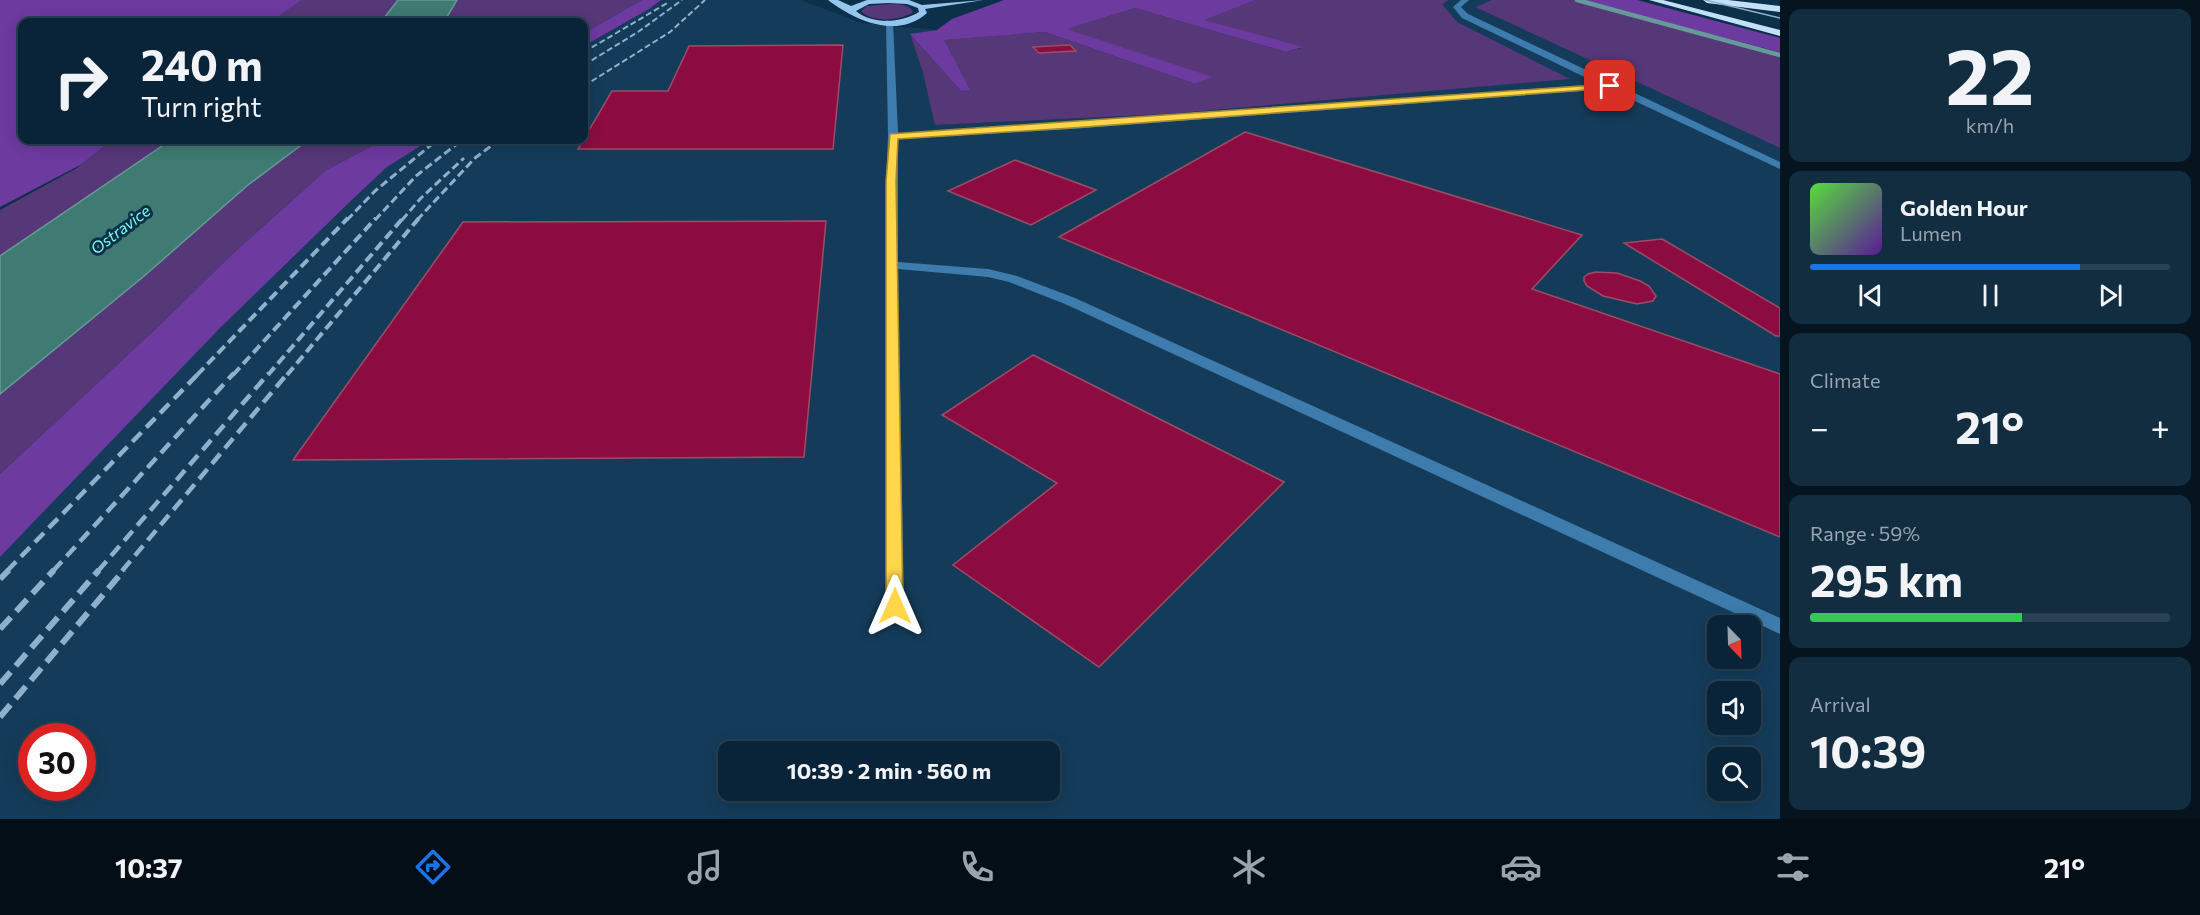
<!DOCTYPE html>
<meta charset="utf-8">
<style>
body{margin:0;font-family:Commissioner,sans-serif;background:#122c40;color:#f1f3f6;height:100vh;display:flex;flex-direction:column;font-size:22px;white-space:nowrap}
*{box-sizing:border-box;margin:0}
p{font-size:20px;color:#99a4ae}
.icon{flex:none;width:33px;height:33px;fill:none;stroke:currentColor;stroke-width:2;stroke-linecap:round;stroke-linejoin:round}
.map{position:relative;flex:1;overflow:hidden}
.panel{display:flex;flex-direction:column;gap:9px;padding:9px;background:#05141f;width:420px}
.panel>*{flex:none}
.top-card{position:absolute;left:18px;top:18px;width:570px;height:126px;border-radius:12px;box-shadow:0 3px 15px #0003,0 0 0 2px #294153;background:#092438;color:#f1f3f6;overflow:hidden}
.needle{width:39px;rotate:157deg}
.controls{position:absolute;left:1707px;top:615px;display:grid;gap:12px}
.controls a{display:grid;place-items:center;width:54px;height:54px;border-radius:12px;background:#092438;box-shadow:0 3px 15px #0003,0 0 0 2px #294153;font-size:30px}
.speed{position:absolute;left:18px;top:723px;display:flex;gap:12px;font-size:30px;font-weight:700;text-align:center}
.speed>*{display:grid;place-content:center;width:78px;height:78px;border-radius:50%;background:#092438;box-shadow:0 3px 15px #0003,0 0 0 2px #294153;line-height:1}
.speed .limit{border:9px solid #d22;background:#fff;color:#111}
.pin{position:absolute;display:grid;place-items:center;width:51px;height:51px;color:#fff;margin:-26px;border-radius:12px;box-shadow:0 3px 9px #0006}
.me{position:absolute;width:66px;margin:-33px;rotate:0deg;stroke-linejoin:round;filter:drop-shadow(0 0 4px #0008)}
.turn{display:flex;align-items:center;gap:21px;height:126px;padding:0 24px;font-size:27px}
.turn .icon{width:78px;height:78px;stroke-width:2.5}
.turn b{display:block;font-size:42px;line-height:51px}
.big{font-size:45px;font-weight:700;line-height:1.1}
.panel .tile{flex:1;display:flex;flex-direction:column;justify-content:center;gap:9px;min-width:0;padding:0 21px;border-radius:12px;background:#122c40}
.panel .dial{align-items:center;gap:0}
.dial b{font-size:78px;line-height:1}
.song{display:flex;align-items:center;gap:18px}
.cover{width:72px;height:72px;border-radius:9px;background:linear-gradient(135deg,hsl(110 70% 55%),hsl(270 70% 35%))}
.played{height:6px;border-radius:3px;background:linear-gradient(90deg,#1a73e8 75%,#294153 75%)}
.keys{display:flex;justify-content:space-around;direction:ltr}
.heat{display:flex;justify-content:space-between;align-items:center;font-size:33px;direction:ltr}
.charge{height:9px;border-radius:4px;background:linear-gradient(90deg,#34c759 59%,#294153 0)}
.trip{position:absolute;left:718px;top:741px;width:342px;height:60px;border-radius:12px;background:#092438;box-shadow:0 3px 15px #0003,0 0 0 2px #294153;font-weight:700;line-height:60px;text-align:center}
.tabs{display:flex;height:96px;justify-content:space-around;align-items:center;background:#040e16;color:#99a4ae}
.tabs .icon{width:42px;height:42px}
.tabs .current{color:#1a73e8}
.tabs b{font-size:27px;color:#f1f3f6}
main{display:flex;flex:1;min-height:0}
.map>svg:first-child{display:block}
.built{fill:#143c5a;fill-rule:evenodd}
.green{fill:#563778}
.forest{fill:#6d3aa0}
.water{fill:#3f7b72;stroke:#65999a;stroke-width:1.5}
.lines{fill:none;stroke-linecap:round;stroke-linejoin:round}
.stream{stroke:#65999a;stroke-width:4.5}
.building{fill:#8c0c42;stroke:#9a4e63;stroke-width:1.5}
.minor{fill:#3d7cac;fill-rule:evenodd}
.major{fill:#96c5ed;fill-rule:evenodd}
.highway{fill:#c4e0f8;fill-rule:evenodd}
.tram{stroke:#8eb0cb;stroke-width:1.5}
.rail-far4{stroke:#8eb0cb;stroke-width:2;stroke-dasharray:6 3;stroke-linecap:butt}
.rail-far3{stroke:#8eb0cb;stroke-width:3;stroke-dasharray:8 4;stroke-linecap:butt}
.rail-far2{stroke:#8eb0cb;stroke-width:4;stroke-dasharray:10 5;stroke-linecap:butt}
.rail-far1{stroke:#8eb0cb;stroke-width:4.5;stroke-dasharray:13 7;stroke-linecap:butt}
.rail{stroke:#8eb0cb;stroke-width:6;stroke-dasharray:16 8;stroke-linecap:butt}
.route{fill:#ffd54a;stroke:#a68a30;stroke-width:1.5}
.labels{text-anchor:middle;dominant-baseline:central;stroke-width:6;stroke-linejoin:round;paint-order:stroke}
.far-water-label{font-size:16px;font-style:italic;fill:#7cf8e7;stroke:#0c304a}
</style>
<main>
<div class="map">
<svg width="1780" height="819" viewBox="0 0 1780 819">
<rect width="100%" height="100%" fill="#0c304a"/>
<!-- built -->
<path class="built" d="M 661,0 L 800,0 L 862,23 L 937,30 L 910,35 L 923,73 L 936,125 L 1168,114 L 1569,79 L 1457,22 L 1441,4 L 1449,0 L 1492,0 L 1475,7 L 1780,148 L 1780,819 L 0,819 L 0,557 L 220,328 L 387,167 L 430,140 L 584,140 L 584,46 L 649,9 ZM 1718,626 L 1750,626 L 1750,658 L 1718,658 ZM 1718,692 L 1750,692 L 1750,724 L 1718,724 ZM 32,736 L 82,736 L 82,788 L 32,788 ZM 729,752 L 1050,752 L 1050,790 L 729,790 ZM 1718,758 L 1750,758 L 1750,790 L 1718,790 Z"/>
<!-- green -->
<path class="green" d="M 302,0 L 398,0 L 381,22 L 271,22 Z
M 457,0 L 642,0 L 584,33 L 584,22 L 444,22 Z
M 1256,0 L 1449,0 L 1442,4 L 1457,22 L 1570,79 L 1168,114 L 935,125 L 923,73 L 910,34 L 961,91 L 969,89 L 943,40 L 1045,32 L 1195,84 L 1212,77 L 1066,29 L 1135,8 L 1286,52 L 1301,48 L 1203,20 Z
M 1492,0 L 1576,0 L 1780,52 L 1780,148 L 1475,7 Z
M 889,4 C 898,4 910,4 913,12 C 901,21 871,23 861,11 L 867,6 Z
M 112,140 L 171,140 L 0,256 L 0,210 L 77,168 Z
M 308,140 L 384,140 L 326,170 L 228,258 L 164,321 L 0,474 L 0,394 L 143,277 L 248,185 Z"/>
<!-- forest -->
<path class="forest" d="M 0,0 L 302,0 L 271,22 L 22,22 L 22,140 L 112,140 L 82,164 L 0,207 Z
M 642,0 L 661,0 L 649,9 L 584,46 L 584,33 Z
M 1004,0 L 1256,0 L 1204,20 L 1303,47 L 1286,52 L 1135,8 L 1067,29 L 1213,77 L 1195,84 L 1045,32 L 944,40 L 970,90 L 961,91 L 910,34 L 937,30 L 952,19 Z
M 1576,0 L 1637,0 L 1780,38 L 1780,52 Z
M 384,140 L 430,140 L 387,167 L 353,199 L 220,328 L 0,557 L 0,474 L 164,321 L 228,258 L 326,170 Z"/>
<!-- water -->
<path class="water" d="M 398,0 L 457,0 L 444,22 L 381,22 Z
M 171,140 L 308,140 L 248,185 L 143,277 L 0,394 L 0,256 Z"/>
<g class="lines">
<!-- stream -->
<path class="stream" d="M 1577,0 L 1780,55"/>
</g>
<!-- building -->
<path class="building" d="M 843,45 L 833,149 L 578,149 L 612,91 L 668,91 L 689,46 Z
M 1070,45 L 1076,51 L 1039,53 L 1033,47 Z
M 1245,132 L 1582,235 L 1532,289 L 1780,374 L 1780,537 L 1059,237 Z
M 1015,160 L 1096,190 L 1031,225 L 948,191 Z
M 826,221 L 804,457 L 293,460 L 463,222 Z
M 1662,239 L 1780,308 L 1780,336 L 1776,336 L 1624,243 Z
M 1596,272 L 1617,273 L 1640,281 L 1649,286 L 1656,296 L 1653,301 L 1637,304 L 1603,296 L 1587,286 L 1584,281 L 1584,277 L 1588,274 Z
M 1033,355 L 1284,482 L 1099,667 L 953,565 L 1057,483 L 942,415 Z"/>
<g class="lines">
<!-- minor -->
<path class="minor" d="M 1461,0 L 1469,0 L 1461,7 L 1468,14 L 1780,162 L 1780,169 L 1609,89 L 1071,129 L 898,139 L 898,262 L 988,269 L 1017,276 L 1075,298 L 1780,618 L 1780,634 L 1065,304 L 1009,282 L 988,277 L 898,269 L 904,606 L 902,611 L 895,613 L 888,611 L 886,606 L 886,181 L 888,136 L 886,20 L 893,22 L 898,133 L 1071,123 L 1599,84 L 1462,18 L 1453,7 Z"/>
<!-- major -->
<path class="major" d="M 828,0 L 838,0 L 851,6 L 867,0 L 909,0 L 922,5 L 984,0 L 925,9 L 927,13 C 897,40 854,20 828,0 ZM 888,3 L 907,4 L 918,8 L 919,12 C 901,23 873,25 856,11 L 869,4 Z"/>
<!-- highway -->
<path class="highway" d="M 1649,0 L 1663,0 L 1780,30 L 1780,36 Z
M 1703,0 L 1728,0 L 1780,6 L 1780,12 L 1707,3 Z"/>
<!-- tram -->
<path class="tram" d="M 1705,0 L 1780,18"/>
<!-- rail-far4 -->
<path class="rail-far4" d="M 584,52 L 669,2
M 584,65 L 638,32 L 682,0
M 584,86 L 670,32 L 705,0"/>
<!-- rail-far3 -->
<path class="rail-far3" d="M 347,220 L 375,191 L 437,140
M 375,220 L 416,176 L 462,140
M 402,220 L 421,198 L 464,158
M 417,220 L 475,158 L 499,140"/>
<!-- rail-far2 -->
<path class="rail-far2" d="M 197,375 L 348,218
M 233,375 L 376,218
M 268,375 L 403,218
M 287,375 L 419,218"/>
<!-- rail-far1 -->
<path class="rail-far1" d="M 7,571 L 199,373
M 53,571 L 234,373
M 98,571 L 269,373
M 122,571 L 288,373"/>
<!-- rail -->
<path class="rail" d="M 0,579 L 9,570
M 0,629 L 54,570
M 0,684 L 99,570
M 0,717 L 124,570"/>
</g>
<!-- route -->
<path class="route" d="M 1610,84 L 1614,86 L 1613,88 L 1071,128 L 898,139 L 896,181 L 903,606 L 901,610 L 895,612 L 889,610 L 886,606 L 886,181 L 890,134 Z"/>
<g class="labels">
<!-- far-water labels -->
<g class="far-water-label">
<text transform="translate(120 229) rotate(-37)">Ostravice</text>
</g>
</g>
</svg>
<div class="controls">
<a><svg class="needle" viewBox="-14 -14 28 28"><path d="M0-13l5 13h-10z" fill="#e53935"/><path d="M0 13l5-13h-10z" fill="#99a4ae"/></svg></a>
<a><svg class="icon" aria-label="sound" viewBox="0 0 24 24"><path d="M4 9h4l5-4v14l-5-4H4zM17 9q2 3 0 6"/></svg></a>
<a><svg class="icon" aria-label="search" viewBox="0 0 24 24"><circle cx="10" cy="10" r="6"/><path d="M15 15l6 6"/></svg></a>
</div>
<div class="speed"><div class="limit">30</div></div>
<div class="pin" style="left:1610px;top:86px;background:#d93025"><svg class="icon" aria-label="arrive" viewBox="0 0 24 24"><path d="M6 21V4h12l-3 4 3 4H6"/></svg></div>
<svg class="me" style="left:895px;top:606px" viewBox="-20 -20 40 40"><path d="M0-17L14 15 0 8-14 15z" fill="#ffd54a" stroke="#fff" stroke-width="4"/></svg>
<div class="trip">10:39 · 2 min · 560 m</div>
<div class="top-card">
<div class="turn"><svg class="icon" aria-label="right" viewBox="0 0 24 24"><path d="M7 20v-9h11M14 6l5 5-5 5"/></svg><div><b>240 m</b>Turn right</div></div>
</div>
</div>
<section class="panel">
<div class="tile dial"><b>22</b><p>km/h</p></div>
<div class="tile">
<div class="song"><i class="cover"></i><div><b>Golden Hour</b><p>Lumen</p></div></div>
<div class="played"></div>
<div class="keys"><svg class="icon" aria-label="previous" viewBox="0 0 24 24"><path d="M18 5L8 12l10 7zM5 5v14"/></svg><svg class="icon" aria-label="pause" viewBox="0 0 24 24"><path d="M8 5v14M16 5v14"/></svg><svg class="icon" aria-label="next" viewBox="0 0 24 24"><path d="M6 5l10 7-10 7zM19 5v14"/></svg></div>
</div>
<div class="tile"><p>Climate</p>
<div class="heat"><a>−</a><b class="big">21°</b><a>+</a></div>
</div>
<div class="tile"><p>Range · 59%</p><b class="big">295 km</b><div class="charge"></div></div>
<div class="tile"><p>Arrival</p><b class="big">10:39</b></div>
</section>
</main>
<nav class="tabs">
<b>10:37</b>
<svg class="icon current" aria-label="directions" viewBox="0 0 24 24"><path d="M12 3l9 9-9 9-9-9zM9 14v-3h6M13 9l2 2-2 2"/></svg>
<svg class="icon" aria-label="music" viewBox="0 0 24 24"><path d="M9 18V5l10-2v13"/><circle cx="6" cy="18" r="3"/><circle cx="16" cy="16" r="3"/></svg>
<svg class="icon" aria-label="phone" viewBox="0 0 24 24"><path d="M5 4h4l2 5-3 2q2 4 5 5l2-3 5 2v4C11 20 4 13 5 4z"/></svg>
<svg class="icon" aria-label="climate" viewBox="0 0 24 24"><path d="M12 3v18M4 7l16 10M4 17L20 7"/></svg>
<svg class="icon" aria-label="car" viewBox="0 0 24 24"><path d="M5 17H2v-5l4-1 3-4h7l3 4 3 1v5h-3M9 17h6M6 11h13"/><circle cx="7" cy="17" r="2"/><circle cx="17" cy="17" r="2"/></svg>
<svg class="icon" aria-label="filters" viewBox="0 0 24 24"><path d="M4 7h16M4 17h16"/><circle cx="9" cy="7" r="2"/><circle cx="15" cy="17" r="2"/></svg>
<b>21°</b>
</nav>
